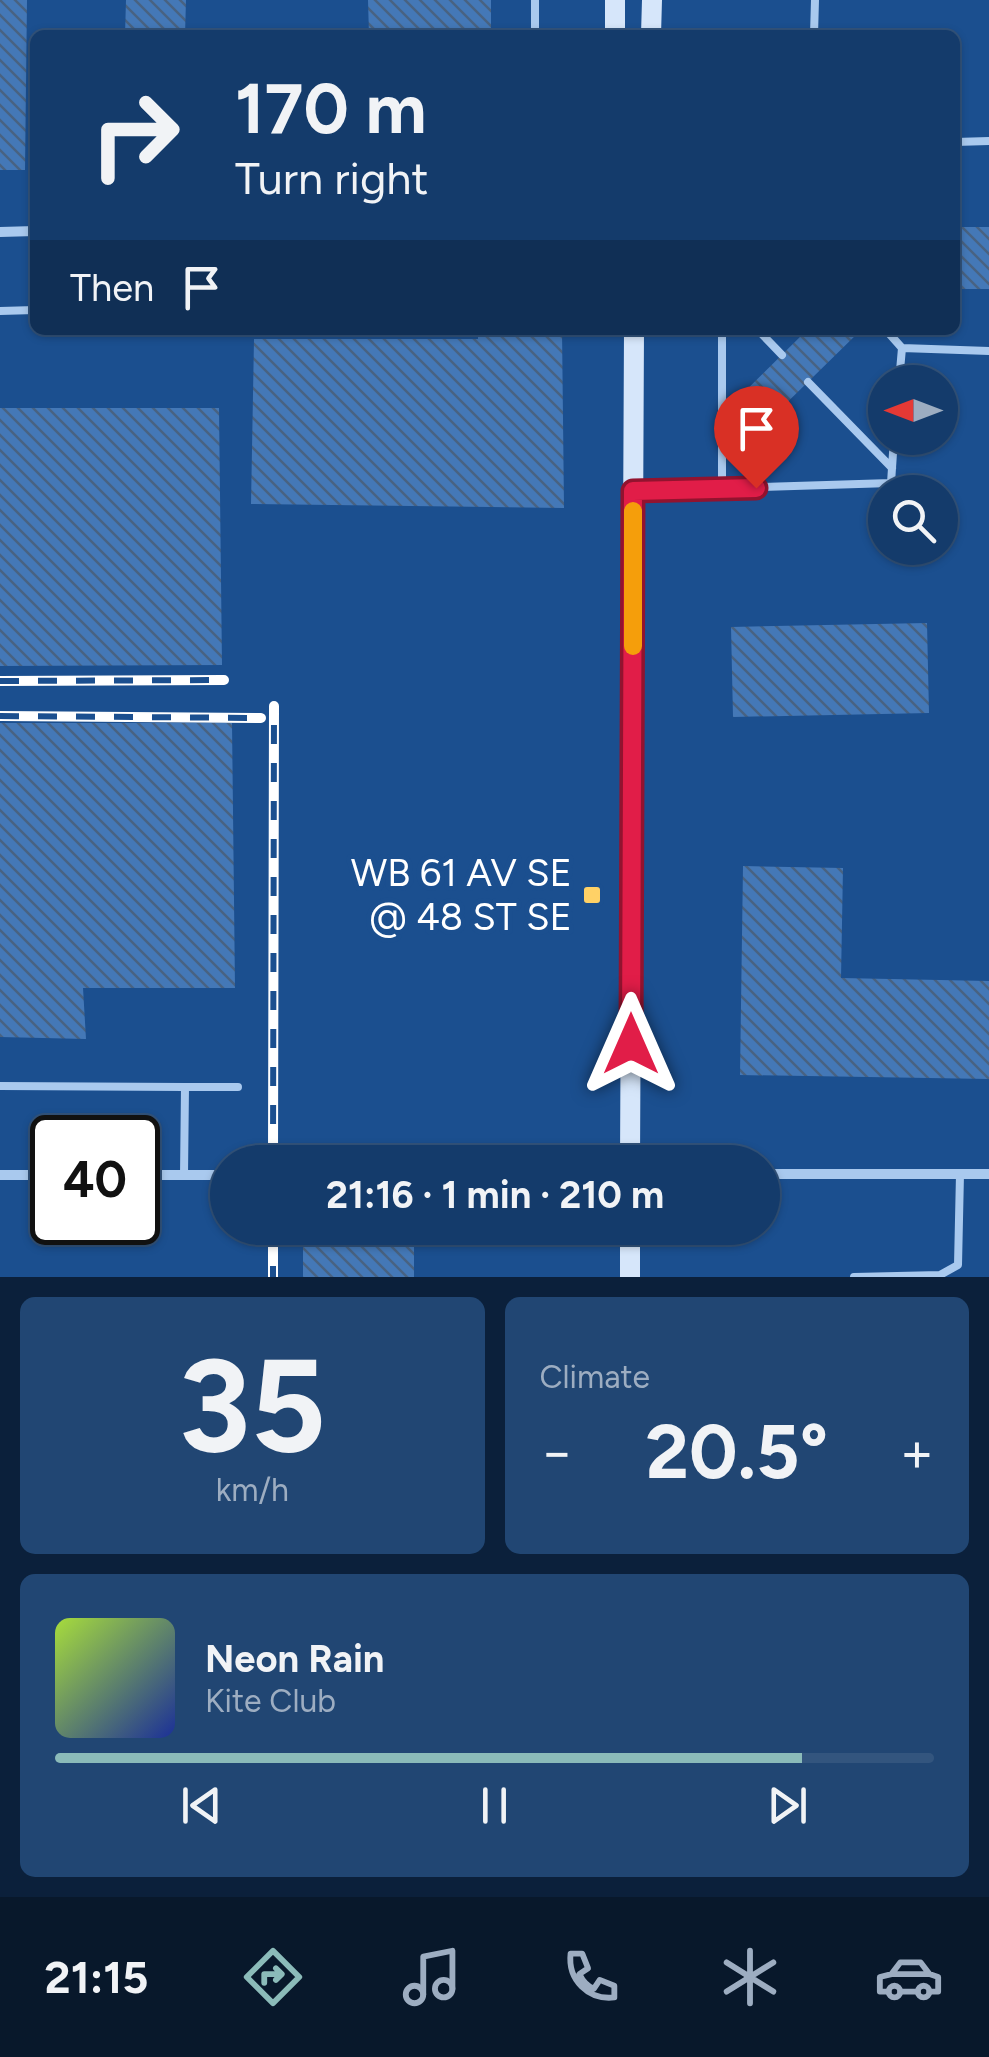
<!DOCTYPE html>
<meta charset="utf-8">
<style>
body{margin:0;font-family:Figtree,sans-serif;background:#214673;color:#f1f3f6;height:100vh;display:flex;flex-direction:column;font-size:38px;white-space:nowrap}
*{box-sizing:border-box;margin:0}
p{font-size:32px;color:#9dadc1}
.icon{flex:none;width:55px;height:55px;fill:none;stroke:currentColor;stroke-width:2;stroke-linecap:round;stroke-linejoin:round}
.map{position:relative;height:1277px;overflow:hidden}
.side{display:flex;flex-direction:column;gap:20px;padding:20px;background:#0b203b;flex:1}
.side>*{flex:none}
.hud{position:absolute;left:30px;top:30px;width:930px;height:305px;border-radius:15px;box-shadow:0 2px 8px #0004,0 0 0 2px #33557e;background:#143b6b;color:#f1f3f6;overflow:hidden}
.needle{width:65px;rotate:270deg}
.tools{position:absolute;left:868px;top:365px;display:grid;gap:20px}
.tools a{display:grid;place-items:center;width:90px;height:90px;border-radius:50%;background:#143b6b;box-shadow:0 2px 8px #0004,0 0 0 2px #33557e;font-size:50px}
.speed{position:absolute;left:30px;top:1115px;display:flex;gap:20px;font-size:50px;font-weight:700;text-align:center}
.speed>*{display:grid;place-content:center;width:130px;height:130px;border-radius:50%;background:#143b6b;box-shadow:0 2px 8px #0004,0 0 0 2px #33557e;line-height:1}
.speed .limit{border:5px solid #111;border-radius:15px;background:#fff;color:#111}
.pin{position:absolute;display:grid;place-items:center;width:85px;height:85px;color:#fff;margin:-102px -42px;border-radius:50% 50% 50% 0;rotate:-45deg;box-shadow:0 0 10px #0007}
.pin .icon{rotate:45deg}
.me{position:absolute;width:110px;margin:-55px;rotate:0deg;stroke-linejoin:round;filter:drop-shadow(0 0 8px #0008)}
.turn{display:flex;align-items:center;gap:35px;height:210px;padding:0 40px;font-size:45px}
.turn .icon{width:130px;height:130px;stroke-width:2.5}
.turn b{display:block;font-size:70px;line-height:85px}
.then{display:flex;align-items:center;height:95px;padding:0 40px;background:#0003;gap:20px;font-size:38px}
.big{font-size:75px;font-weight:700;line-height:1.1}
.side .card{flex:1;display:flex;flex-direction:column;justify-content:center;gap:15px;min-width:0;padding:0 35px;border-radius:15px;background:#214673}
.side .dial{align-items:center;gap:0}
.dial b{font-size:130px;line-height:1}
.song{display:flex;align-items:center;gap:30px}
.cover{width:120px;height:120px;border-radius:15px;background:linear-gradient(135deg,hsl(80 70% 55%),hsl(230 70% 35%))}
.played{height:10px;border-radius:5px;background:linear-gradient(90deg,#8bbbb9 85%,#33557e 85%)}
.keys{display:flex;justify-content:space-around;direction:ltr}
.heat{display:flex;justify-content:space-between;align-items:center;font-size:55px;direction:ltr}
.side .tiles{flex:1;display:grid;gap:20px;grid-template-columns:1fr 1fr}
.card:last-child{grid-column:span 2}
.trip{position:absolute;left:210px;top:1145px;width:570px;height:100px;border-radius:50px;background:#143b6b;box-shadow:0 2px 8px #0004,0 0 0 2px #33557e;font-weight:700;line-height:100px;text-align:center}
.dock{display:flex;height:160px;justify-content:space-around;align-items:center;background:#08182b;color:#9dadc1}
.dock .icon{width:70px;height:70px}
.dock .active{color:#8bbbb9}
.dock b{font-size:45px;color:#f1f3f6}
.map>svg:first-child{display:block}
.building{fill:url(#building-back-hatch)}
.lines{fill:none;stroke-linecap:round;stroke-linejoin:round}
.lane{stroke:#a9c9ee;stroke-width:8}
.street{stroke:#a9c9ee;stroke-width:10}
.secondary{stroke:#d6e6fa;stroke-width:20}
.rail-casing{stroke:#fff;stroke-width:10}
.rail{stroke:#1b4f8f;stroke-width:6;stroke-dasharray:19;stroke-linecap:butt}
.route-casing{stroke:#92132f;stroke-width:25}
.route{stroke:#e11d48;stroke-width:18}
.slow{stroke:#f59e0b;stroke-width:18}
.poi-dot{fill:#ffd166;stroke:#1b4f8f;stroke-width:4}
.labels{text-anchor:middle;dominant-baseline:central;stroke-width:10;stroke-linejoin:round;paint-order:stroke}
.poi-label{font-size:38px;fill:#fff;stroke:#1b4f8f;text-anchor:end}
</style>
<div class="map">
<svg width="989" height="1277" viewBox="0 0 989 1277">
<defs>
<pattern id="building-back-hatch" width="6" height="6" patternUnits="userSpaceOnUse" patternTransform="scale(2.5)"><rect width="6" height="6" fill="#4478b7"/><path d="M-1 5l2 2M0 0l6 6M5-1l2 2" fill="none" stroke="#486282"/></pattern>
</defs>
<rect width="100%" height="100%" fill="#1b4f8f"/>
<!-- building -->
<path class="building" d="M 0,0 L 27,0 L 25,170 L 0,170 Z
M 126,0 L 186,0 L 185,35 L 125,35 Z
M 368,0 L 491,0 L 491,35 L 369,35 Z
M 955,227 L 989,227 L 989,289 L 955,289 Z
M 478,330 L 562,330 L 564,508 L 251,504 L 254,339 L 478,339 Z
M 807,330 L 861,330 L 757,432 L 731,405 Z
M 0,408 L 219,408 L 222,665 L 0,666 Z
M 927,623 L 929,713 L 733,717 L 731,627 Z
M 0,723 L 232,723 L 235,988 L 83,988 L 86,1039 L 0,1037 Z
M 743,866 L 843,868 L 841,978 L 989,981 L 989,1079 L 740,1075 Z
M 303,1233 L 414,1234 L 414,1277 L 303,1277 Z"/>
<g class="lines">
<!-- lane -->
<path class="lane" d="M 535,0 L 535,35
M 814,35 L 815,0
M 955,142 L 989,141
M 0,311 L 35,310
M 722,330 L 722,488
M 758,330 L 782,355
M 886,330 L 902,348
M 808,382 L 892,468
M 899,382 L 902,348 L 989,351
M 638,491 L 891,483 L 894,438
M 0,1086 L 185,1087 L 184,1175
M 185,1087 L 238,1087
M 854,1277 L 940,1275 L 958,1265 L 960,1174"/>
<!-- street -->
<path class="street" d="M 0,232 L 35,231
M 762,1174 L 989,1174
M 0,1175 L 52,1175
M 138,1175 L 228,1175"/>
<!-- secondary -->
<path class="secondary" d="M 615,0 L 615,35
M 651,35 L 652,0
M 630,1162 L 634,330
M 630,1228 L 630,1277"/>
<!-- rail casing -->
<g class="rail-casing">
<path id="rail" d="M 0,681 L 224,680
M 0,716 L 261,718
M 273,1162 L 274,706
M 273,1228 L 273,1277"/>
</g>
<!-- rail -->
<use href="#rail" class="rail"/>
</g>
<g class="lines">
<!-- route casing -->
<g class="route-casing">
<path id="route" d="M 631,1044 L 633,491 L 756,488"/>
</g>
<!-- route -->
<use href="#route" class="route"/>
<!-- slow -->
<path class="slow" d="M 633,646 L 633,511"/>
</g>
<!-- markers -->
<rect class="poi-dot" x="582" y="885" width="20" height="20" rx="5"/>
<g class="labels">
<!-- poi labels -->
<g class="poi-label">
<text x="572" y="873">WB 61 AV SE<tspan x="572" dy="44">@ 48 ST SE</tspan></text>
</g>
</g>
</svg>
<div class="tools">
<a><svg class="needle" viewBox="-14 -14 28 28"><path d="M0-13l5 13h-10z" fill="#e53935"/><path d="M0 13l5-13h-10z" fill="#9dadc1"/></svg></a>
<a><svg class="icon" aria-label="search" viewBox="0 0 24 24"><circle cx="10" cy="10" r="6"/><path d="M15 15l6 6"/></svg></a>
</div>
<div class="speed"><div class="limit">40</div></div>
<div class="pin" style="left:756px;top:488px;background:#d93025"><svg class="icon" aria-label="arrive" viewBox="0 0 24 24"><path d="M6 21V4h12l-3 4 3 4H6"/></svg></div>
<svg class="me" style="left:631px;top:1044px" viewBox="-20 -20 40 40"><path d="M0-17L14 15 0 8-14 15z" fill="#e11d48" stroke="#fff" stroke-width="4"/></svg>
<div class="trip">21:16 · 1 min · 210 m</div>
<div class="hud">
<div class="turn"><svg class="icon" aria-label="right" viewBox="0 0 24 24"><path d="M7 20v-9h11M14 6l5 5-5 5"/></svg><div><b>170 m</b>Turn right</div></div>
<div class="then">Then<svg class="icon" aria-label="arrive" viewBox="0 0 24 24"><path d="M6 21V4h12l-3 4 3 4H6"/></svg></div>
</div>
</div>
<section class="side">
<div class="tiles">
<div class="card dial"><b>35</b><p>km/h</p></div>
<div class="card"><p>Climate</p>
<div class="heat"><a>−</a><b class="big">20.5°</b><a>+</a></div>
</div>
<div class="card">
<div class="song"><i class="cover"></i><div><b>Neon Rain</b><p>Kite Club</p></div></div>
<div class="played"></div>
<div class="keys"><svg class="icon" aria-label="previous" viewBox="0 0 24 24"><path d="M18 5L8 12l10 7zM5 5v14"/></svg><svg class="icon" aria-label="pause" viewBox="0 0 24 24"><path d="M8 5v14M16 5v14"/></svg><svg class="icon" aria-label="next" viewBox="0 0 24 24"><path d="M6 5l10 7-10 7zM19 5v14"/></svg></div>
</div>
</div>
</section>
<nav class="dock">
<b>21:15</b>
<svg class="icon active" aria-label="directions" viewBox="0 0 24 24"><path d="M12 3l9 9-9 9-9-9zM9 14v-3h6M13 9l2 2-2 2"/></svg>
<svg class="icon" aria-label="music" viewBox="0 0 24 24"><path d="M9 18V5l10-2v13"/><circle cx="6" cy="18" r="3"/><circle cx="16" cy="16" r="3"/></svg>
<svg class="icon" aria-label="phone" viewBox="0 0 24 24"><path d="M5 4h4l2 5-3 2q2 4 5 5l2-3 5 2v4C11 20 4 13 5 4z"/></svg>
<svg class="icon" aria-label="climate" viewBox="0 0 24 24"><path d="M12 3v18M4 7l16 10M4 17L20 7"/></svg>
<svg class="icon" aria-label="car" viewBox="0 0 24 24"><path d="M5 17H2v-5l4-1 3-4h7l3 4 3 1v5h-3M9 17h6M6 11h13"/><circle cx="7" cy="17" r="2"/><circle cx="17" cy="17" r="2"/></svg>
</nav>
